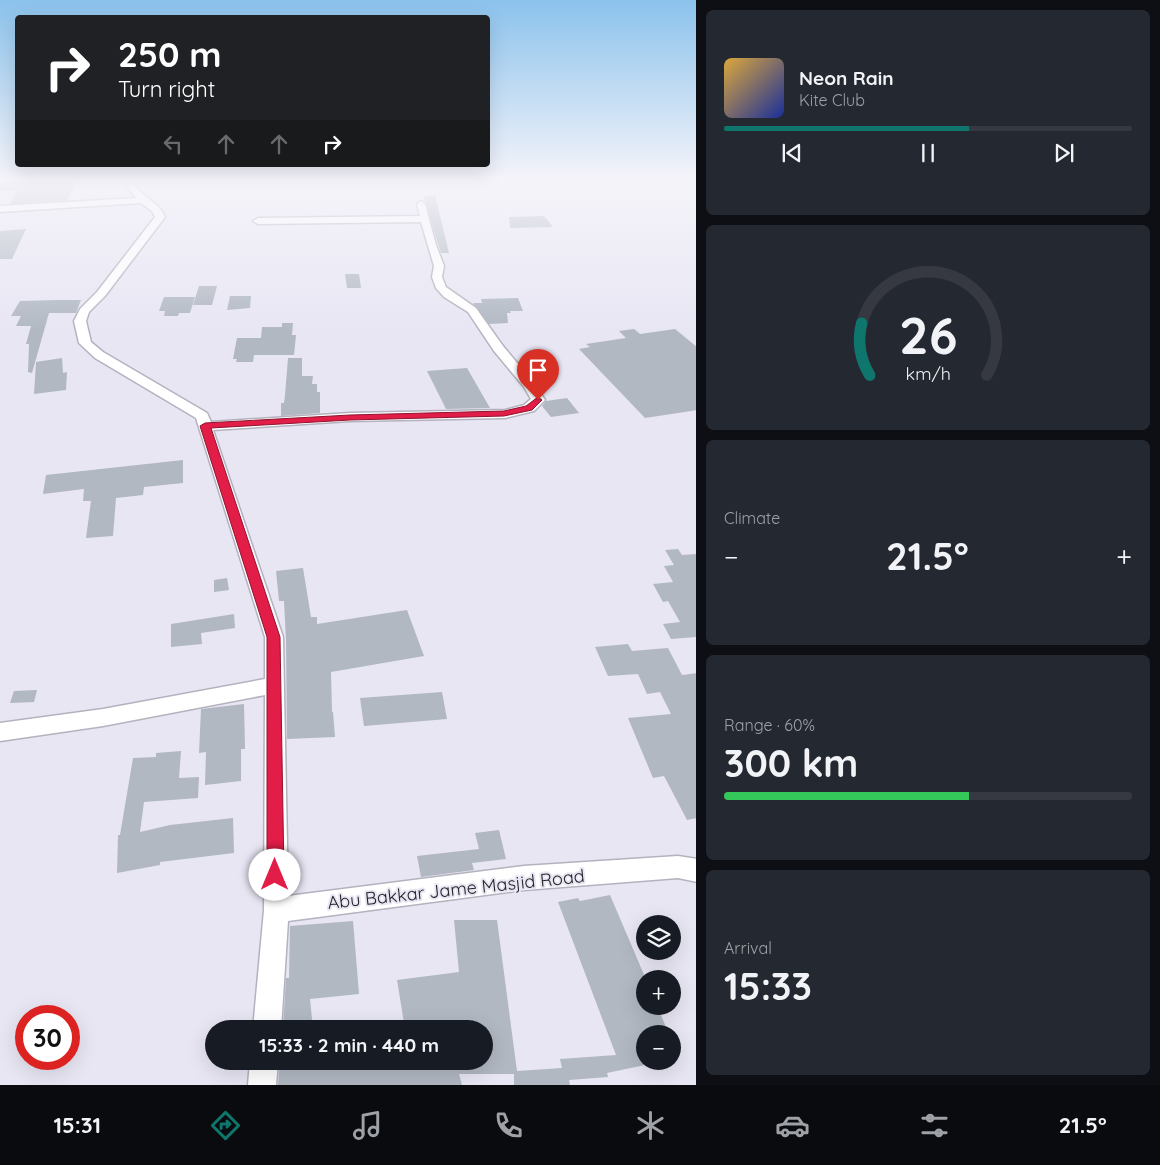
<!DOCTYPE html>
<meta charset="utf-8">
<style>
body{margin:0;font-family:Quicksand,sans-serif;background:#242831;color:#f1f3f6;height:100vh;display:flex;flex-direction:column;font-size:19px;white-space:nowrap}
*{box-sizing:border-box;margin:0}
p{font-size:16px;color:#9ea1a6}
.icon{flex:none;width:28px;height:28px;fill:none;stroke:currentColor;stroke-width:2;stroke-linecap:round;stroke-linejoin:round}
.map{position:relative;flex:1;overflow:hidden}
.details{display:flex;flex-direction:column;gap:10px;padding:10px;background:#0d0f14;width:464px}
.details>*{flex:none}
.hud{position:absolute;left:15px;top:15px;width:475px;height:152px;border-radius:5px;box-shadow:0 5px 20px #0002;background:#202124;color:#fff;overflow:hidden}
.buttons{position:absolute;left:636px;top:915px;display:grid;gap:10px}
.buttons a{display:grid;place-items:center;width:45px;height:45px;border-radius:50%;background:#171b24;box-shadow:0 5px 20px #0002;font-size:25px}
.speed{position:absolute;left:15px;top:1005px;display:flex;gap:10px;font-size:25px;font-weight:700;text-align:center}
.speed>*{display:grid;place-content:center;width:65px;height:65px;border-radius:50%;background:#171b24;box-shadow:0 5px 20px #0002;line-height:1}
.speed .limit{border:8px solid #d22;background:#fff;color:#111}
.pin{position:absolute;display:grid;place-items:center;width:42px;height:42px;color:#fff;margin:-51px -21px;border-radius:50% 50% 50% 0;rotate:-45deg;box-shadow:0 0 5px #0007}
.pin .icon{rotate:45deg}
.me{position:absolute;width:55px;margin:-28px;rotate:0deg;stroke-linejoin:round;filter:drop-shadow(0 0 4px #0008)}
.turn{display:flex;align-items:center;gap:18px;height:105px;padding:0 20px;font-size:22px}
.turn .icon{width:65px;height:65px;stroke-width:2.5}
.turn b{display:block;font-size:35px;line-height:42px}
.lanes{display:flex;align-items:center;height:48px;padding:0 20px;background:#0003;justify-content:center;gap:25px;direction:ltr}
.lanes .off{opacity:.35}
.big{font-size:38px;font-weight:800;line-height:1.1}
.details .card{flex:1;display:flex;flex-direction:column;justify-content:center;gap:8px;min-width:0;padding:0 18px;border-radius:8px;background:#242831}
.details .dial{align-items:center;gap:0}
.dial svg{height:130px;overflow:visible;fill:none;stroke:#363941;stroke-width:7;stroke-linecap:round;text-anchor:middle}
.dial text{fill:#f1f3f6;stroke:none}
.song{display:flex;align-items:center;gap:15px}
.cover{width:60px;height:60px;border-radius:8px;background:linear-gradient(135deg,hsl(40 70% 55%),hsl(230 70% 35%))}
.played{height:5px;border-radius:2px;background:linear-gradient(90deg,#0f766e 60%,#363941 60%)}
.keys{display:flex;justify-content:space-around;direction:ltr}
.heat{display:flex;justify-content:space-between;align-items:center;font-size:28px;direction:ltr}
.charge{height:8px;border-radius:4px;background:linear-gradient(90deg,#34c759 60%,#363941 0)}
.trip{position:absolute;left:205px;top:1020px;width:288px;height:50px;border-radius:25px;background:#171b24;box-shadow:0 5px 20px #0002;font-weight:800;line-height:50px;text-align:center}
.dock{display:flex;height:80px;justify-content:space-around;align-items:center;background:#090b0e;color:#9ea1a6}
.dock .icon{width:35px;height:35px}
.dock .on{color:#0f766e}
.dock b{font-size:22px;color:#f1f3f6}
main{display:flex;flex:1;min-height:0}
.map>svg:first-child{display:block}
.building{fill:#b1b8c2}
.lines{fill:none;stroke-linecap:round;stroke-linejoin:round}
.minor-casing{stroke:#b3b2be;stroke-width:3}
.minor{fill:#fff;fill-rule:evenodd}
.route{fill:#e11d48;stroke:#92132f}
.labels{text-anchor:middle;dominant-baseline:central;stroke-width:4;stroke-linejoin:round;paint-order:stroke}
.near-street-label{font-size:18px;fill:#232227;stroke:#e8e6f3}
</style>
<main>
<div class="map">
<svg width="697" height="1085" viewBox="0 0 697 1085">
<rect width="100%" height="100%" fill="#e8e6f3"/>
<!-- building -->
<path class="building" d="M 0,179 L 78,179 L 67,200 L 10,204 L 17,191 L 0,191 Z
M 435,195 L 449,253 L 441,253 L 425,202 L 424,197 Z
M 544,216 L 553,227 L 510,228 L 509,217 Z
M 26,229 L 12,259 L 0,259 L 0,231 Z
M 345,274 L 359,274 L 361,288 L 347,288 Z
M 199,286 L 217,286 L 212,305 L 193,305 Z
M 230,296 L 251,296 L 250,308 L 227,310 Z
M 164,297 L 195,297 L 190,313 L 179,313 L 178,316 L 164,316 L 165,311 L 159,311 Z
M 518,298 L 523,311 L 510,311 L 511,313 L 507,313 L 508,323 L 489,324 L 473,303 L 482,303 L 481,299 Z
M 57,300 L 81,300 L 76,313 L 49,313 L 32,373 L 28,372 L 29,344 L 26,344 L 31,326 L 16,326 L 21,316 L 11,316 L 20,301 Z
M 282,323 L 293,323 L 292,335 L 296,335 L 294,355 L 254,355 L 253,362 L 236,362 L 237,359 L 233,359 L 237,338 L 261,338 L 262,327 L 282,327 Z
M 634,329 L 640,334 L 675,329 L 697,347 L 697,410 L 645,418 L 579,349 L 590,347 L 586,344 L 626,338 L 619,331 Z
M 62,358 L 63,373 L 67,372 L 66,390 L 34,394 L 36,362 Z
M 288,358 L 302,358 L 302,376 L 313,376 L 312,384 L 317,384 L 317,392 L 320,392 L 320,413 L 281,416 L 281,403 L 284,403 L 285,395 Z
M 467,368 L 490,408 L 446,409 L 427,371 Z
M 567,398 L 579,413 L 551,417 L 542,406 L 546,401 Z
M 183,460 L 183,483 L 144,487 L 143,495 L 116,498 L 113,536 L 86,538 L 91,501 L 83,501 L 84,489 L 43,494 L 46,475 Z
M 678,549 L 682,555 L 697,554 L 697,637 L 671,639 L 663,624 L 680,622 L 668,601 L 663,602 L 653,584 L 673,582 L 664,566 L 674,565 L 665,550 Z
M 303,568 L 311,617 L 317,617 L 317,624 L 407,610 L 424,656 L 331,672 L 332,712 L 333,712 L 335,737 L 287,739 L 286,640 L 284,601 L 279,601 L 276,571 Z
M 227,578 L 229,590 L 214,592 L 214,580 Z
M 234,614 L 235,628 L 201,633 L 202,644 L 171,647 L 171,624 Z
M 628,644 L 632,651 L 668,648 L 682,675 L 697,673 L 697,818 L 687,820 L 664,776 L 653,778 L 628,718 L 671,714 L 660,692 L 647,694 L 638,674 L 608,676 L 595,647 Z
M 37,690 L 34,702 L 10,703 L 14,691 Z
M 442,692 L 447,719 L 364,726 L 360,698 Z
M 244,704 L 245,749 L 241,749 L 241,781 L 205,785 L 206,752 L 199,753 L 201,709 Z
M 181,751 L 179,778 L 199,777 L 198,798 L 144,802 L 140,832 L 170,825 L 233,818 L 234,853 L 160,862 L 160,865 L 117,873 L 118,835 L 120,835 L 133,758 L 156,757 L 156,753 Z
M 499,830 L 506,859 L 472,863 L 474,870 L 421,877 L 417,856 L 479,849 L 475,833 Z
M 610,895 L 645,977 L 645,1006 L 657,1006 L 669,1034 L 645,1034 L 645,1065 L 607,1073 L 608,1077 L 569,1080 L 570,1085 L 514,1085 L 514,1074 L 459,1074 L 462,1085 L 278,1085 L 280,1062 L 285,1061 L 484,1061 L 484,1029 L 464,1029 L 463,1021 L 405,1029 L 397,980 L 459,972 L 454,920 L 497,920 L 517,1071 L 562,1068 L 560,1059 L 616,1055 L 558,902 L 578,898 L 580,901 Z
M 353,921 L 359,994 L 310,999 L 313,1029 L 283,1029 L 286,978 L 289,978 L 290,926 Z"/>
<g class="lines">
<!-- minor casing -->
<g class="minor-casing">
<path id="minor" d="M 124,179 L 132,179 C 139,197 159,201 165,217 L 105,296 L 89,312 L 86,321 L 91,342 L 103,352 L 207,413 L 211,422 L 350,413 L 505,410 L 524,405 L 531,399 L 524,387 L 494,351 L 468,312 L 444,297 L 436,288 L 432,277 L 434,266 L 421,222 L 258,224 L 253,221 L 258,218 L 420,216 L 417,204 L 421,201 L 425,204 L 436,245 L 444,266 L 442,277 L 446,287 L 476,308 L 503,346 L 534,383 L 545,400 L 534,411 L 505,418 L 350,421 L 213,430 L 283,637 L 288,896 L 524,866 L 678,856 L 697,859 L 697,882 L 678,878 L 524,890 L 288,921 L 281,1029 L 253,1029 L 264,910 L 265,695 L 103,726 L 0,741 L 0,723 L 103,709 L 265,679 L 265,637 L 196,418 L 95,358 L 79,343 L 74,321 L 80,309 L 97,292 L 155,217 L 152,211 L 141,203 L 0,212 L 0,206 L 136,198 L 127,186 Z
M 250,1061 L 278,1061 L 276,1085 L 248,1085 Z"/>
</g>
<!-- minor -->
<use href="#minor" class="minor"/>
</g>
<!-- sky -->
<linearGradient id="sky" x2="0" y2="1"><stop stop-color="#8bc2ec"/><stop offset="0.54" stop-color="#f5f4fa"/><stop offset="1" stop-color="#f5f4fa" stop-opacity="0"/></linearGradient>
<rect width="697" height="331" fill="url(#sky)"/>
<!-- route -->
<path class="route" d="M 538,397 L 542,400 L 532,410 L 504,416 L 350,420 L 211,428 L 280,637 L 284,875 L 281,880 L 275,883 L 269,880 L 267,875 L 267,637 L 200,426 L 205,423 L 350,415 L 504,411 L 526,406 Z"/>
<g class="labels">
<!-- near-street labels -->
<g class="near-street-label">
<text transform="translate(456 889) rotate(-6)">Abu Bakkar Jame Masjid Road</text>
</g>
</g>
</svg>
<div class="buttons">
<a><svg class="icon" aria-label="layers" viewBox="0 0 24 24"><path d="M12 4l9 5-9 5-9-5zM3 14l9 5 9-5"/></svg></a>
<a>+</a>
<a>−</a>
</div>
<div class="speed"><div class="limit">30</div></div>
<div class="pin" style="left:538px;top:400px;background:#d93025"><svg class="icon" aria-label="arrive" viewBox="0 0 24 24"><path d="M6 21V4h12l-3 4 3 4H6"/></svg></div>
<svg class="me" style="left:275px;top:875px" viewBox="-20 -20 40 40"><circle r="19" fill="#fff"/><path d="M0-13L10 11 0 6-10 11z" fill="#e11d48"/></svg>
<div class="trip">15:33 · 2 min · 440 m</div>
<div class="hud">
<div class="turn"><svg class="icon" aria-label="right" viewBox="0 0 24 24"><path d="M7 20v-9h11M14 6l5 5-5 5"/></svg><div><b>250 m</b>Turn right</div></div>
<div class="lanes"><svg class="icon off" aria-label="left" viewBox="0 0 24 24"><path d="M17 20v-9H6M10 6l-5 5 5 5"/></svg><svg class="icon off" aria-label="ahead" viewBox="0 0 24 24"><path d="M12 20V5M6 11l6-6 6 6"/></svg><svg class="icon off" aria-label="ahead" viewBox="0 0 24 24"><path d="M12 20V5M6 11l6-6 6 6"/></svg><svg class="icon" aria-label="right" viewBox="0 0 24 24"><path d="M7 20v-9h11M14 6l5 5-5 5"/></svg></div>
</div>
</div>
<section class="details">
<div class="card">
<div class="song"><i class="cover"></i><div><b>Neon Rain</b><p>Kite Club</p></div></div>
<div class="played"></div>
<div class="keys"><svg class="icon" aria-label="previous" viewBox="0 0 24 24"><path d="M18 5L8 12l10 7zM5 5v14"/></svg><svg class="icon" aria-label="pause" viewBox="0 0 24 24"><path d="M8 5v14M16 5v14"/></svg><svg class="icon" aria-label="next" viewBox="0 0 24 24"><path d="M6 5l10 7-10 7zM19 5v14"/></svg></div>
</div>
<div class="card dial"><svg viewBox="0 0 100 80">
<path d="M14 69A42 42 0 1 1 86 69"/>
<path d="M14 69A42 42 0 0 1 9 37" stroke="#0f766e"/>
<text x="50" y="56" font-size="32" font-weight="700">26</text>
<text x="50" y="72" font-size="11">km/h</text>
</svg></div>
<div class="card"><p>Climate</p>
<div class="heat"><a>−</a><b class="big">21.5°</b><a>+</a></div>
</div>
<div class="card"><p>Range · 60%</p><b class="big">300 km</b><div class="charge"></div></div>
<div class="card"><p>Arrival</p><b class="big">15:33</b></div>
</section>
</main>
<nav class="dock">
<b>15:31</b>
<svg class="icon on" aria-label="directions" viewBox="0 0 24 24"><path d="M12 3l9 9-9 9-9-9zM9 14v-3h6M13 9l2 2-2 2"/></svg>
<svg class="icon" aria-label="music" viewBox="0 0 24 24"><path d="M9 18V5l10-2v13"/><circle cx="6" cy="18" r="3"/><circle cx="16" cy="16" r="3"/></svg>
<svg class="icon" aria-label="phone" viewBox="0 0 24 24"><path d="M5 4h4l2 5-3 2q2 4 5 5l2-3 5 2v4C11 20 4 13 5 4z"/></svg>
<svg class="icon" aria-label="climate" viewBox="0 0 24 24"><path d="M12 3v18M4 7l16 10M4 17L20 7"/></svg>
<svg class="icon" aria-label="car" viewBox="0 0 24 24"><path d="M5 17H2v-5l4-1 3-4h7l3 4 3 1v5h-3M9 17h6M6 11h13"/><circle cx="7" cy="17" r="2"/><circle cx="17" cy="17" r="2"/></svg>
<svg class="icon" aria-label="filters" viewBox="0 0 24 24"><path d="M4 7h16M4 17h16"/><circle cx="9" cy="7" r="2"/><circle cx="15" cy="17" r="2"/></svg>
<b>21.5°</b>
</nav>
